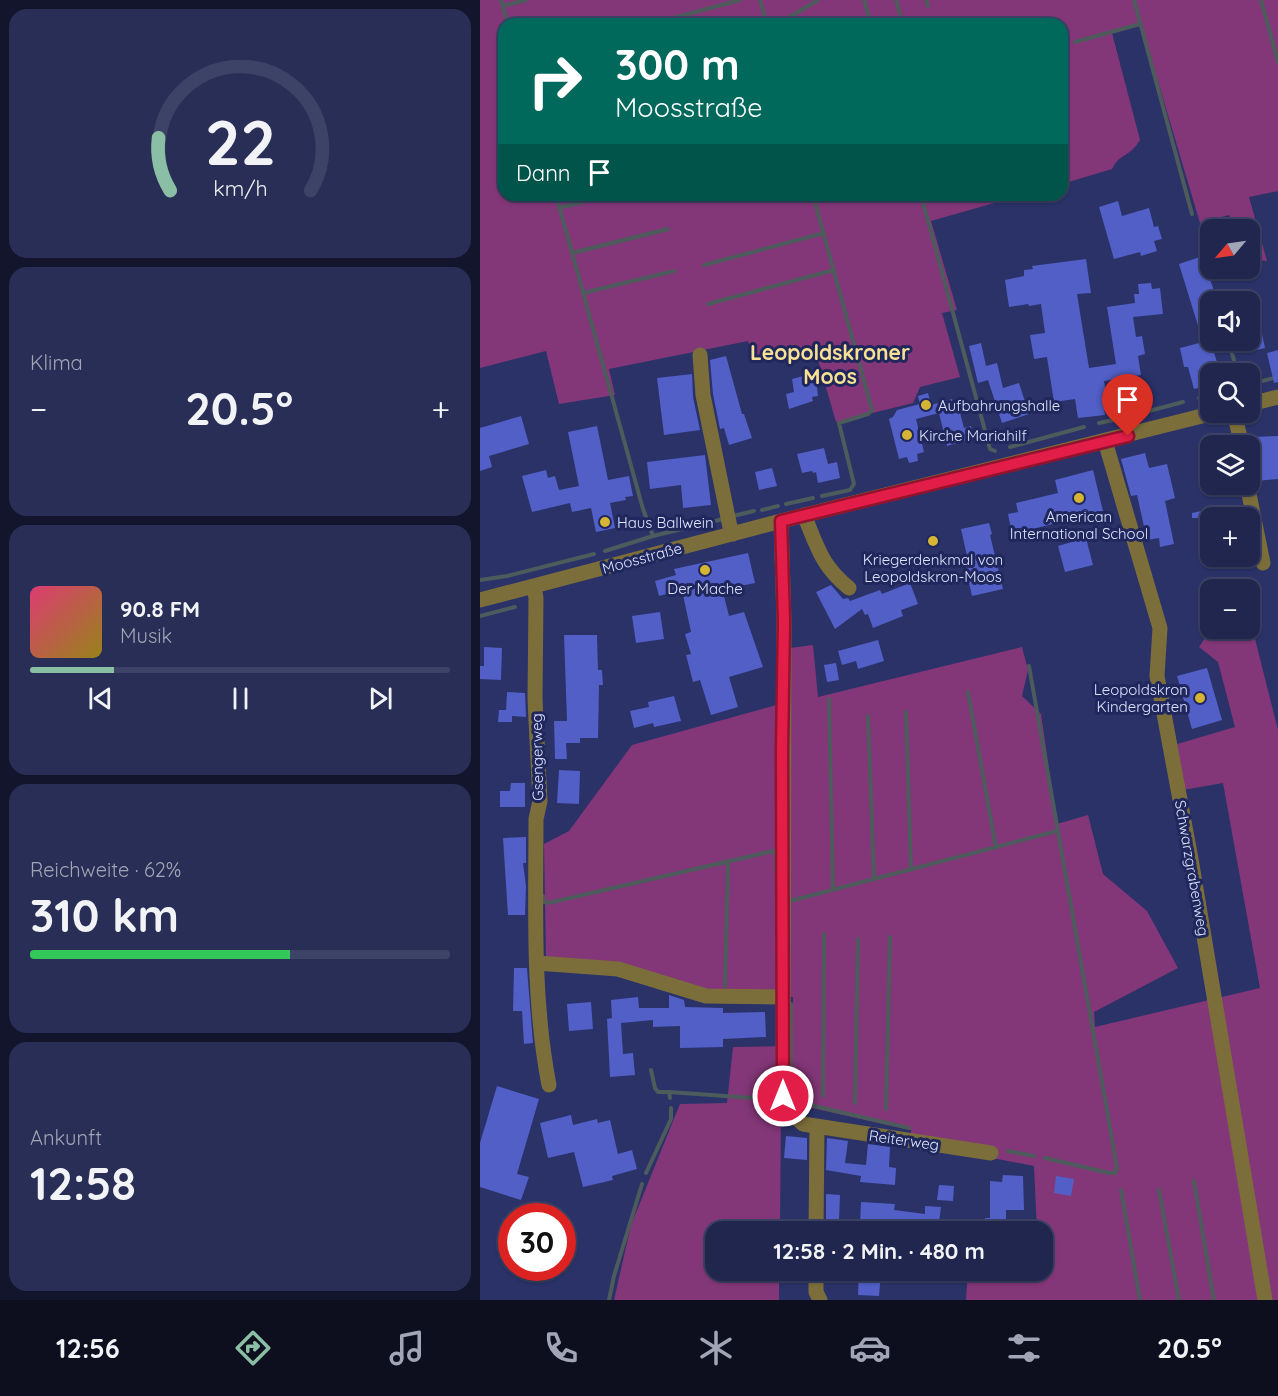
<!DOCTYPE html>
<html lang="de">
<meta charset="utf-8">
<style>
body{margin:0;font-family:Quicksand,sans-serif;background:#282e55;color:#f1f3f6;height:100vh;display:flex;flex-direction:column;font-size:22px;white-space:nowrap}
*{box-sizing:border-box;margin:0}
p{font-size:20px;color:#a2a5b6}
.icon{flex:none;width:33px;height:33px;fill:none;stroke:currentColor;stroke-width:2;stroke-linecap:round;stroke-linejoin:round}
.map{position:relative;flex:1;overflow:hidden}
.side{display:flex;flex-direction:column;gap:9px;padding:9px;background:#12152b;width:480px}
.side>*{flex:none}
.top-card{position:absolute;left:18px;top:18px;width:570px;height:183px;border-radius:18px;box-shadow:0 2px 4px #0004,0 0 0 2px #3d4366;background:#00695c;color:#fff;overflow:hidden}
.needle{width:39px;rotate:241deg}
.fabs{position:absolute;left:720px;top:219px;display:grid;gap:12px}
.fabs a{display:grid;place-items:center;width:60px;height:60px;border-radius:12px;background:#20264e;box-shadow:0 2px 4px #0004,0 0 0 2px #3d4366;font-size:30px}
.speed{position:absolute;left:18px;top:1203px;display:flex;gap:12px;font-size:30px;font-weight:700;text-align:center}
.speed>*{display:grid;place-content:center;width:78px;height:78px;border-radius:50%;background:#20264e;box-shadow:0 2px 4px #0004,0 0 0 2px #3d4366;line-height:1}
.speed .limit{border:9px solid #d22;background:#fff;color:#111}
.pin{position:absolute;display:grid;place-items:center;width:51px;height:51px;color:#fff;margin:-62px -26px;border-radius:50% 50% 50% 0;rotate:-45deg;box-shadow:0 0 6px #0007}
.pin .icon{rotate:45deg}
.me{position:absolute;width:66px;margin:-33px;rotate:0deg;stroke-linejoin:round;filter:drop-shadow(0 0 4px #0008)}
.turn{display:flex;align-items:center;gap:21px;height:126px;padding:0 18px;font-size:27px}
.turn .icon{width:78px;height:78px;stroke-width:2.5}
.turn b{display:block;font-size:42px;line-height:51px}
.then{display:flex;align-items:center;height:57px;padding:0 18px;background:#0003;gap:12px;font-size:22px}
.big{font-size:45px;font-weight:800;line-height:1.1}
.side .widget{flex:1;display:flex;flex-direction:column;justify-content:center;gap:9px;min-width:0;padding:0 21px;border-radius:18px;background:#282e55}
.side .dial{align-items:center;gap:0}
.dial svg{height:156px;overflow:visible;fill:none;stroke:#3d4366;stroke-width:7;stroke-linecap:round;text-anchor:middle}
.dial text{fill:#f1f3f6;stroke:none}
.song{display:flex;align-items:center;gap:18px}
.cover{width:72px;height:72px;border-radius:9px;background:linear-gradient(135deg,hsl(340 70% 55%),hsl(50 70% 35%))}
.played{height:6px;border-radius:3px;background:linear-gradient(90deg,#8abfa5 20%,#3d4366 20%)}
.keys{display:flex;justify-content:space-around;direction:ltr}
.heat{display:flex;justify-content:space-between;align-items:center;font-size:33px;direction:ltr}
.charge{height:9px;border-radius:4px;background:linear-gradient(90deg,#34c759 62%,#3d4366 0)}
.trip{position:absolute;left:225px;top:1221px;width:348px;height:60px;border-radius:18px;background:#20264e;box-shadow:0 2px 4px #0004,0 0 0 2px #3d4366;font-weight:800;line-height:60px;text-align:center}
.dock{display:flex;height:96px;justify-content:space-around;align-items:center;background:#0d0f1f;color:#a2a5b6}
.dock .icon{width:42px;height:42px}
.dock .selected{color:#8abfa5}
.dock b{font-size:27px;color:#f1f3f6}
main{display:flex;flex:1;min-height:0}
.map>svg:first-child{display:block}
.green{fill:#833778}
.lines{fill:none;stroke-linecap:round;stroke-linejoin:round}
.stream{stroke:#4d5b5c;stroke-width:4}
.building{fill:#515fc7}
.minor{stroke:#7c6e3b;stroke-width:15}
.route-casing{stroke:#92132f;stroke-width:15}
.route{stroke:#e11d48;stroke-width:10}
.poi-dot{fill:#d6b534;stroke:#20275c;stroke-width:2}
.labels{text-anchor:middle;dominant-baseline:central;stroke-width:6;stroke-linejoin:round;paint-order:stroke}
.poi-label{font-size:15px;fill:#dce3fe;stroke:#20275c;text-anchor:start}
.street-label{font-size:15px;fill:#dce3fe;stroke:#20275c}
.district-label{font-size:21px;font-weight:bold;fill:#f8e193;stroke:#20275c}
</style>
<main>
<section class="side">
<div class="widget dial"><svg viewBox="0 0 100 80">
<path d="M14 69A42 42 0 1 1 86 69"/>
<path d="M14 69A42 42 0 0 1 8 42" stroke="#8abfa5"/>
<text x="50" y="56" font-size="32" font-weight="700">22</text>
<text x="50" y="72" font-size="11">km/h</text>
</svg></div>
<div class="widget"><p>Klima</p>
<div class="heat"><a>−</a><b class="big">20.5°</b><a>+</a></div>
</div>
<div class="widget">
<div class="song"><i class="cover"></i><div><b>90.8 FM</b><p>Musik</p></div></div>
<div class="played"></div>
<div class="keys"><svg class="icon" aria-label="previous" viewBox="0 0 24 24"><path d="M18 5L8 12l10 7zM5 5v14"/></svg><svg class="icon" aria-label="pause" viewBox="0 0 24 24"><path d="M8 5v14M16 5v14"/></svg><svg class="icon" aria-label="next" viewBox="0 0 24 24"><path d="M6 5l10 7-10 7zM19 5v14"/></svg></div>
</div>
<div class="widget"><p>Reichweite · 62%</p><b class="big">310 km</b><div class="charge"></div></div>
<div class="widget"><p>Ankunft</p><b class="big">12:58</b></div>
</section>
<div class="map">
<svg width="798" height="1300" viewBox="0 0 798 1300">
<rect width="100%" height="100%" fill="#2a3268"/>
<!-- green -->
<path class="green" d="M 0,0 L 798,0 L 798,191 L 769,197 L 787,261 L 770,259 L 770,230 L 754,229 L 749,215 L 720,223 L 661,24 L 632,33 L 660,140 C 650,157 640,153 632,169 L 582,184 L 582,24 L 24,24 L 24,195 L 542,195 L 451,221 L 477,310 L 462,313 L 480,377 L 440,387 L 433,403 L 356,422 L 334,346 L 273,359 L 268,341 L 129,369 L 135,395 L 79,404 L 66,351 L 0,368 Z
M 770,619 L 798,730 L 798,1300 L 486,1300 L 488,1271 L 562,1270 L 562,1232 L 557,1231 L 554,1166 L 507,1157 L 430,1147 L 431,1130 L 314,1104 L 301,1103 L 300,1231 L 236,1232 L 236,1270 L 299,1271 L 299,1300 L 134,1300 L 151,1225 L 200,1104 L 247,1103 L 253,1047 L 313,1046 L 313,997 L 222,989 L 66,959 L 64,844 L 89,831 L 152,745 L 311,701 L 310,648 L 333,645 L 338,697 L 542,647 L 548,670 L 542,696 L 561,714 L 577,824 L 608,815 L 623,874 L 667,911 L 698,968 L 614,1012 L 615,1027 L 780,988 L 743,783 L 703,790 L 694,745 L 755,727 L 738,662 L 719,647 L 731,629 L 770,628 Z"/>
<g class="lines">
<!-- stream -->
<path class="stream" d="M 21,0 L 28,24
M 280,0 L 287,24
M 384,0 L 391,24
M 416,0 L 420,14
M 446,0 L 448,6
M 654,0 L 712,214
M 781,0 L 798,62
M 23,6 L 46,0
M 171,24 L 260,0
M 298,24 L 338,0
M 595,42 L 660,24
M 76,195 L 163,509 L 173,536
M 333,195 L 392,410 L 388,414 L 359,423 L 374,484 L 370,490 L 342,496
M 441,195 L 510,449 L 515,451
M 79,208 L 132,195
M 92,253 L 188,229
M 224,265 L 344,233
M 103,293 L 194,271
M 228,304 L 354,270
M 748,340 L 758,374
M 770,384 L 798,377
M 719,398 L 730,395
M 650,416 L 703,402
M 619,423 L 638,419
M 530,447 L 604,427
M 306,504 L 333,498
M 282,510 L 298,506
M 253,516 L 274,511
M 125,551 L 173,536 L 243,519
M 0,580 L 27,576 L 114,554
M 0,616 L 35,607
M 549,666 L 637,1168 L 635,1173 L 629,1173 L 565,1158
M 488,692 L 516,848
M 349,699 L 353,889
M 426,712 L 431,870
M 388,716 L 394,879
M 63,896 L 64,902 L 68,903 L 293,851 L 296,857 L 296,870
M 310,901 L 577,831
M 245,986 L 248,866 L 246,861
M 311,1004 L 311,1088
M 171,1070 L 175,1088 L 178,1092 L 189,1092
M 313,1095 L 317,1102 L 429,1128
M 343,1096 L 344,934
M 190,1098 L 189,1092 L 286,1099 L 293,1098 L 296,1090
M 375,1103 L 378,939
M 406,1109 L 410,937
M 528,1151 L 554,1156
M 166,1173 L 191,1119 L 191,1108
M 714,1181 L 734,1300
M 641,1190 L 660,1300
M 679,1190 L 699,1300
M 129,1300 L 134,1276 L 162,1184"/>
</g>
<!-- building -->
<path class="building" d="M 638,201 L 642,216 L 669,208 L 674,227 L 678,226 L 682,239 L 674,241 L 677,251 L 661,256 L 660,252 L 634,259 L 619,207 Z
M 723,256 L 724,261 L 730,259 L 729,276 L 734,291 L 729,292 L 730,298 L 730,340 L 737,362 L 729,364 L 730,385 L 714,389 L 708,367 L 704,367 L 700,348 L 723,342 L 699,264 Z
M 606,259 L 611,293 L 597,294 L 609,368 L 636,364 L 627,307 L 655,303 L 654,294 L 659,294 L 658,284 L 671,283 L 672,289 L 680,288 L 683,314 L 653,317 L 656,337 L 662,336 L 665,354 L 658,356 L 661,375 L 624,381 L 626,393 L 622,394 L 625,415 L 598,418 L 595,399 L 574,402 L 567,357 L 554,359 L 550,335 L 565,333 L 561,304 L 549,306 L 548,304 L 529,307 L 525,280 L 544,276 L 544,270 L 553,269 L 552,266 Z
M 780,325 L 785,348 L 765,353 L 762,340 L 770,340 L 770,328 Z
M 501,343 L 506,366 L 517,363 L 523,388 L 539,383 L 549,414 L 522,423 L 508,380 L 498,383 L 489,346 Z
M 798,350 L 798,382 L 794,383 L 787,353 Z
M 246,356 L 262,414 L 264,414 L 272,438 L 249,445 L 244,428 L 240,429 L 233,394 L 230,360 Z
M 212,374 L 213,397 L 220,430 L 184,435 L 177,378 Z
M 331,374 L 333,380 L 336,379 L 338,396 L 332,397 L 333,401 L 309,409 L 306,394 L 314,392 L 312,379 Z
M 448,393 L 451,405 L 472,399 L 474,406 L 478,405 L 484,428 L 491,426 L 494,438 L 467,446 L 459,413 L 436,419 L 444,452 L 437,454 L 438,461 L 429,463 L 427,457 L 419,459 L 409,419 L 413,417 L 417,410 L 440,404 L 438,396 Z
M 41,416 L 49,444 L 9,456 L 12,467 L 0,471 L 0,428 Z
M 117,426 L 128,480 L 149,476 L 153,496 L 145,497 L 146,500 L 130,503 L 135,528 L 116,532 L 111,508 L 92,512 L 90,503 L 52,512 L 42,476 L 66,470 L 68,478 L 75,476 L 79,490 L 99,486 L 88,432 Z
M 798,436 L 798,479 L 776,481 L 770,475 L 770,462 L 774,462 L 773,437 Z
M 344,448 L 348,464 L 357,462 L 360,478 L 338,483 L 336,472 L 333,473 L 332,471 L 322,473 L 317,454 Z
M 665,453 L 669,468 L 687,464 L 695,498 L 685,501 L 694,544 L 680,547 L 679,538 L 667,540 L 657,495 L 651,496 L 641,459 Z
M 225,455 L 231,505 L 203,508 L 201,485 L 170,489 L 167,462 Z
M 292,468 L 297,486 L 279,490 L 275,472 Z
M 613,470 L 624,515 L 586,524 L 585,521 L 532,534 L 528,514 L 538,512 L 536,503 L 578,493 L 575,480 Z
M 740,507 L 743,518 L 730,518 L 730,533 L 722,535 L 718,518 L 712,518 L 712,513 Z
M 509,523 L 512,534 L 510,535 L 523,589 L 492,596 L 483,557 L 487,556 L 481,529 Z
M 606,538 L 613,565 L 585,572 L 578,546 Z
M 268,553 L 275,583 L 260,586 L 261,592 L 244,596 L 249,616 L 264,612 L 283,667 L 249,677 L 258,707 L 231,715 L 220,680 L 213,682 L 206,655 L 211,654 L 205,634 L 211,632 L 202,590 L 179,596 L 175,581 L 196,575 L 194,569 Z
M 729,556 L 768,556 L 769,561 L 732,569 Z
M 430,583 L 438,604 L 421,610 L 423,616 L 393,628 L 388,614 L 385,615 L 382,609 L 355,629 L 336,592 L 351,585 L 363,599 L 368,598 L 370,601 L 400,590 L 402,594 Z
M 180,612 L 184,639 L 156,643 L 152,616 Z
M 84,635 L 117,635 L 118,670 L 122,670 L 123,685 L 119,685 L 118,738 L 100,738 L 100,743 L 86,743 L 87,759 L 75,759 L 74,721 L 87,721 Z
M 398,640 L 404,661 L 378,669 L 376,661 L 362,665 L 358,651 Z
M 4,647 L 22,648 L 21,680 L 0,679 L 0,666 L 4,666 Z
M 356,663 L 359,680 L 347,682 L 344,665 Z
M 727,668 L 742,720 L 712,729 L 697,676 Z
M 27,692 L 45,693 L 46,717 L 32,716 L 32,722 L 18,722 L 19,710 L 26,710 Z
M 194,696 L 201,721 L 174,727 L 173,723 L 154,728 L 150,711 L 169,707 L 168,702 Z
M 79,770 L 100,771 L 99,804 L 77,803 Z
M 31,783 L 45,783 L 45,807 L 20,807 L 20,791 L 30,791 Z
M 46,837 L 46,863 L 43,863 L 46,886 L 45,915 L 28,915 L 23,838 Z
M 34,968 L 47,968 L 53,1043 L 44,1044 L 42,1011 L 33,1011 Z
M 189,995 L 204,1000 L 205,1007 L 243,1008 L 243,1013 L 285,1012 L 286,1037 L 243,1039 L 243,1047 L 200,1048 L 200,1026 L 173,1027 L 173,1020 L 141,1023 L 143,1054 L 153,1053 L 155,1075 L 130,1077 L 127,1019 L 132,1018 L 131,1000 L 158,997 L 159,1008 L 189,1008 Z
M 111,1002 L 113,1029 L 89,1031 L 87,1004 Z
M 17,1086 L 59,1099 L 37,1174 L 49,1177 L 41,1200 L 0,1187 L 0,1143 Z
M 91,1115 L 93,1125 L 117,1119 L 118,1123 L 130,1120 L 138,1154 L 152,1150 L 157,1169 L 132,1176 L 133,1180 L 103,1187 L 94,1152 L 68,1158 L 60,1123 Z
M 306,1136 L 327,1138 L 327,1160 L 304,1158 Z
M 347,1138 L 368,1141 L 365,1163 L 386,1165 L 388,1144 L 410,1147 L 409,1167 L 416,1168 L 415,1185 L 380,1182 L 381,1176 L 346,1170 Z
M 523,1175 L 543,1176 L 544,1210 L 526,1210 L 526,1232 L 505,1232 L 505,1218 L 510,1218 L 510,1181 L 522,1182 Z
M 576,1176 L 594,1179 L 591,1196 L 574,1193 Z
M 459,1185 L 474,1186 L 473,1201 L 457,1200 Z
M 346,1194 L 360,1195 L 359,1221 L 346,1221 Z
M 381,1202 L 415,1204 L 414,1210 L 445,1214 L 445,1206 L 461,1207 L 458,1230 L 413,1225 L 413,1227 L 380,1225 Z
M 379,1270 L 401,1273 L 399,1296 L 378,1295 Z"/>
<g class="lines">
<!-- minor -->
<path class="minor" d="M 220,355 L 223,395 L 250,527 L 253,534
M 770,404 L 798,397
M 754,412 L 762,446
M 625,441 L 680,628 L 677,676 L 711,859 L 785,1300
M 767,484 L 783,563
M 324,515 C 338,548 341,565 369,588
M 301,521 L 304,621 L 303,1096 L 314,1116 L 323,1124 L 511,1153
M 54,587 L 56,598 L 55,699 L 60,801 L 56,819 C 56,907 52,998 69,1085
M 0,600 L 301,521 L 738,412
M 57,963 L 138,969 L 226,996 L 303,997
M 336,1232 L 337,1127
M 336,1270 L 336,1292 L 340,1300"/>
</g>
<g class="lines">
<!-- route casing -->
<g class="route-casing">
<path id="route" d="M 303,1096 L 302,750 L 304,621 L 301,521 L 648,436"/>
</g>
<!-- route -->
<use href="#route" class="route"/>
</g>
<!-- markers -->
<g class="poi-dot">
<circle cx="446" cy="405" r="6"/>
<circle cx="427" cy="435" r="6"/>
<circle cx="599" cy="498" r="6"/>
<circle cx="125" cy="522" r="6"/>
<circle cx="453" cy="541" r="6"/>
<circle cx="225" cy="570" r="6"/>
<circle cx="720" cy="698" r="6"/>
</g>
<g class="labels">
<!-- poi labels -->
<g class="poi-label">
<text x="458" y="405">Aufbahrungshalle</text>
<text x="439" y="435">Kirche Mariahilf</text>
<text x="599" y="516" text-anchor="middle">American<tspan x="599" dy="17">International School</tspan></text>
<text x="137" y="522">Haus Ballwein</text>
<text x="453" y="559" text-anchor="middle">Kriegerdenkmal von<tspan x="453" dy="17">Leopoldskron-Moos</tspan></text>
<text x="225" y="588" text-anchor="middle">Der Mache</text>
<text x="708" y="689" text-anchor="end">Leopoldskron<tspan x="708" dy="17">Kindergarten</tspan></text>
</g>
<!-- street labels -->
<g class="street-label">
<text transform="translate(162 558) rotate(-15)">Moosstraße</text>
<text transform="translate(57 757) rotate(-91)">Gsengerweg</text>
<text transform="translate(712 868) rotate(80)">Schwarzgrabenweg</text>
<text transform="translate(424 1140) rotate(8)">Reiterweg</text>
</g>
<!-- district labels -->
<g class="district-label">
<text x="350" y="352">Leopoldskroner<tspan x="350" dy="24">Moos</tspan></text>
</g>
</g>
</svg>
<div class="fabs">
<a><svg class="needle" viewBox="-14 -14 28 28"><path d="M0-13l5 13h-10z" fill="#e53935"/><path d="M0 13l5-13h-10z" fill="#a2a5b6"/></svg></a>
<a><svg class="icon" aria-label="sound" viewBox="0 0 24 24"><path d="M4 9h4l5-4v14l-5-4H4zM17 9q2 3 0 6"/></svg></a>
<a><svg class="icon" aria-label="search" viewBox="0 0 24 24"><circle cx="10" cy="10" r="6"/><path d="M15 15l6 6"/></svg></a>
<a><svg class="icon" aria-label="layers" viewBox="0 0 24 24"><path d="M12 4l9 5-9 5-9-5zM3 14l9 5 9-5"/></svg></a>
<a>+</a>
<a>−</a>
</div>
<div class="speed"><div class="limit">30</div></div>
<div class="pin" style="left:648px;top:436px;background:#d93025"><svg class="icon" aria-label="arrive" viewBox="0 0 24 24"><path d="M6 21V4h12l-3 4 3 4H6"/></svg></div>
<svg class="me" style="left:303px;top:1096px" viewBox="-20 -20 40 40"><circle r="17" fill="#e11d48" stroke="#fff" stroke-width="3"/><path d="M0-11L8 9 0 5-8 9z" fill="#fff"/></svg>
<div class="trip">12:58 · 2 Min. · 480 m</div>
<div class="top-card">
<div class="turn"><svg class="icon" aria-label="right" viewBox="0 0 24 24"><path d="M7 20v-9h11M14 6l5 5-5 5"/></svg><div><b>300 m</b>Moosstraße</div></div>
<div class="then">Dann<svg class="icon" aria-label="arrive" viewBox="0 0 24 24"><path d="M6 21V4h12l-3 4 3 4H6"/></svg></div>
</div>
</div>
</main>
<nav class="dock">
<b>12:56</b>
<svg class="icon selected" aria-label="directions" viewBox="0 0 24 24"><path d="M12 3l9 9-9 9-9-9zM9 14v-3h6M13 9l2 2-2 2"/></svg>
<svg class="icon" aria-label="music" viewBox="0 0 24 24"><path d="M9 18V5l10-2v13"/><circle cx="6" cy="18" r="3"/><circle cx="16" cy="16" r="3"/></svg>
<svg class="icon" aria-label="phone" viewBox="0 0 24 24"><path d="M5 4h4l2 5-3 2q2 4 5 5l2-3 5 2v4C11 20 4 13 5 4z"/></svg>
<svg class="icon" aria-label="climate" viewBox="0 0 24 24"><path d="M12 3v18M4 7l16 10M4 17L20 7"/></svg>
<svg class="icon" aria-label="car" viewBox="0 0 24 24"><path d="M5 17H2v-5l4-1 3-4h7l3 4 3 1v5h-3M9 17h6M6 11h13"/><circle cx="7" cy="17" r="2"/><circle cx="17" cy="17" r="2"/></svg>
<svg class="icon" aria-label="filters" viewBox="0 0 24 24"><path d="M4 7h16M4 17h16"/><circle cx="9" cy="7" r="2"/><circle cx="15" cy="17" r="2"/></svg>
<b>20.5°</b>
</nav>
